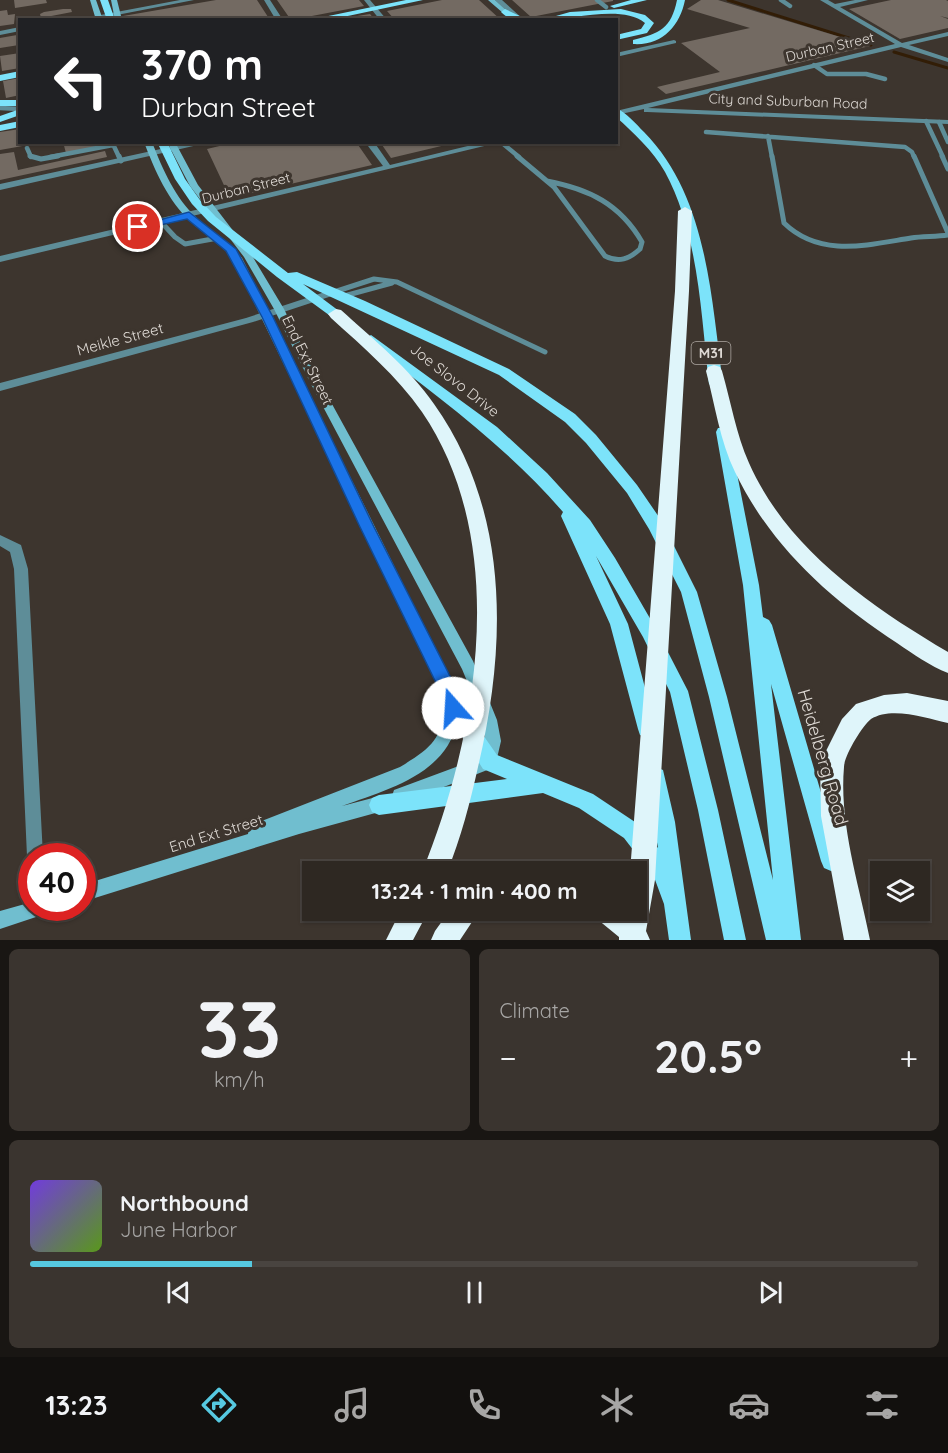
<!DOCTYPE html>
<meta charset="utf-8">
<style>
body{margin:0;font-family:Quicksand,sans-serif;background:#3a342f;color:#f1f3f6;height:100vh;display:flex;flex-direction:column;font-size:22px;white-space:nowrap}
*{box-sizing:border-box;margin:0}
p{font-size:20px;color:#a7a6a5}
.icon{flex:none;width:33px;height:33px;fill:none;stroke:currentColor;stroke-width:2;stroke-linecap:round;stroke-linejoin:round}
.map{position:relative;height:940px;overflow:hidden}
.panel{display:flex;flex-direction:column;gap:9px;padding:9px;background:#191613;flex:1}
.panel>*{flex:none}
.banner{position:absolute;left:18px;top:18px;width:600px;height:126px;border-radius:0px;box-shadow:0 2px 4px #0004,0 0 0 2px #494440;background:#202124;color:#fff;overflow:hidden}
.tools{position:absolute;left:870px;top:861px;display:grid;gap:12px}
.tools a{display:grid;place-items:center;width:60px;height:60px;border-radius:0px;background:#2e2822;box-shadow:0 2px 4px #0004,0 0 0 2px #494440;font-size:30px}
.speed{position:absolute;left:18px;top:843px;display:flex;gap:12px;font-size:30px;font-weight:700;text-align:center}
.speed>*{display:grid;place-content:center;width:78px;height:78px;border-radius:50%;background:#2e2822;box-shadow:0 2px 4px #0004,0 0 0 2px #494440;line-height:1}
.speed .limit{border:9px solid #d22;background:#fff;color:#111}
.pin{position:absolute;display:grid;place-items:center;width:51px;height:51px;color:#fff;margin:-26px;border:3px solid #fff;border-radius:50%;box-shadow:0 2px 6px #0007}
.me{position:absolute;width:66px;margin:-33px;rotate:341deg;stroke-linejoin:round;filter:drop-shadow(0 0 4px #0008)}
.turn{display:flex;align-items:center;gap:21px;height:126px;padding:0 24px;font-size:27px}
.turn .icon{width:78px;height:78px;stroke-width:2.5}
.turn b{display:block;font-size:42px;line-height:51px}
.big{font-size:45px;font-weight:700;line-height:1.1}
.panel .tile{flex:1;display:flex;flex-direction:column;justify-content:center;gap:9px;min-width:0;padding:0 21px;border-radius:9px;background:#3a342f}
.panel .dial{align-items:center;gap:0}
.dial b{font-size:78px;line-height:1}
.song{display:flex;align-items:center;gap:18px}
.cover{width:72px;height:72px;border-radius:9px;background:linear-gradient(135deg,hsl(260 70% 55%),hsl(90 70% 35%))}
.played{height:6px;border-radius:3px;background:linear-gradient(90deg,#56c9e1 25%,#494440 25%)}
.keys{display:flex;justify-content:space-around;direction:ltr}
.heat{display:flex;justify-content:space-between;align-items:center;font-size:33px;direction:ltr}
.panel .tiles{flex:1;display:grid;gap:9px;grid-template-columns:1fr 1fr}
.tile:last-child{grid-column:span 2}
.trip{position:absolute;left:302px;top:861px;width:345px;height:60px;border-radius:0px;background:#2e2822;box-shadow:0 2px 4px #0004,0 0 0 2px #494440;font-weight:700;line-height:60px;text-align:center}
.dock{display:flex;height:96px;justify-content:space-around;align-items:center;background:#12100e;color:#a7a6a5}
.dock .icon{width:42px;height:42px}
.dock .active{color:#56c9e1}
.dock b{font-size:27px;color:#f1f3f6}
.map>svg:first-child{display:block}
.lines{fill:none;stroke-linecap:round;stroke-linejoin:round}
.stream{stroke:#321d06;stroke-width:3}
.building{fill:#736a62}
.lane-far1{stroke:#5e8d98;stroke-width:4.5}
.lane{stroke:#5e8d98;stroke-width:5}
.street{fill:#5e8d98;fill-rule:evenodd}
.secondary{fill:#70becf;fill-rule:evenodd}
.primary{fill:#7ce3fa;fill-rule:evenodd}
.highway{fill:#dff5fa;fill-rule:evenodd}
.route{fill:#1a73e8;stroke:#114b97;stroke-width:1.5}
.labels{text-anchor:middle;dominant-baseline:central;stroke-width:6;stroke-linejoin:round;paint-order:stroke}
.far-street-label{font-size:14px;fill:#ded9d4;stroke:#3d352e}
.shield{fill:#3d352e;stroke:#aea8a2;stroke-width:1.5}
.shield-label{font-size:14px;font-weight:bold;fill:#ded9d4}
.street-label{font-size:15px;fill:#ded9d4;stroke:#3d352e}
.near-street-label{font-size:18px;fill:#ded9d4;stroke:#3d352e}
</style>
<div class="map">
<svg width="948" height="940" viewBox="0 0 948 940">
<rect width="100%" height="100%" fill="#3d352e"/>
<g class="lines">
<!-- stream -->
<path class="stream" d="M 728,0 L 871,45
M 894,52 L 948,68"/>
</g>
<!-- building -->
<path class="building" d="M 14,0 L 46,0 L 47,3 L 15,8 Z
M 216,0 L 257,0 L 270,20 L 124,20 L 123,16 Z
M 277,0 L 359,0 L 364,6 L 291,20 Z
M 442,0 L 479,0 L 501,20 L 395,20 L 387,11 Z
M 512,0 L 613,0 L 613,1 L 531,17 Z
M 701,0 L 718,0 L 870,46 L 666,94 L 657,87 L 720,72 L 681,43 L 750,28 L 687,9 Z
M 891,0 L 946,0 L 948,1 L 948,18 L 940,16 L 948,19 L 948,28 L 900,39 L 849,9 Z
M 63,9 L 71,9 L 72,12 L 41,18 L 40,14 L 44,12 Z
M 7,10 L 8,15 L 15,14 L 14,24 L 0,26 L 0,11 Z
M 370,14 L 375,20 L 344,20 L 344,18 Z
M 17,35 L 19,45 L 0,48 L 0,38 Z
M 20,53 L 20,68 L 2,71 L 0,56 Z
M 20,78 L 20,95 L 6,98 L 3,81 Z
M 20,129 L 20,142 L 34,144 L 0,150 L 0,132 Z
M 63,142 L 97,142 L 99,146 L 66,153 Z
M 236,142 L 356,142 L 372,165 L 230,198 L 207,149 Z
M 380,142 L 454,142 L 454,143 L 391,158 Z
M 105,151 L 107,157 L 0,180 L 0,154 L 14,152 L 18,170 Z"/>
<g class="lines">
<!-- lane-far1 -->
<path class="lane-far1" d="M 597,0 L 606,7
M 781,0 L 790,6
M 814,65 L 827,74 L 866,74 L 885,79
M 0,108 L 20,109
M 926,121 L 943,157
M 939,122 L 948,142
M 706,132 L 905,147 L 912,152 L 914,157
M 768,136 L 772,157
M 112,142 L 119,157
M 501,142 L 519,157
M 27,148 L 31,157
M 50,157 L 113,145"/>
<!-- lane -->
<path class="lane" d="M 30,156 L 41,159 L 58,156
M 119,156 L 121,161
M 517,156 L 554,187 L 605,256 C 619,263 629,259 640,249 L 642,242 C 620,204 589,189 547,181
M 772,156 L 784,223 C 820,258 867,245 911,238 C 923,236 936,237 948,235
M 914,156 L 948,233
M 942,156 L 948,169
M 161,222 L 175,237 L 185,244 L 218,238
M 334,292 L 374,279 L 397,282 L 545,352
M 344,296 L 392,283"/>
<!-- street -->
<path class="street" d="M 180,0 L 194,0 L 91,20 L 74,20 Z
M 264,0 L 270,0 L 283,20 L 276,20 Z
M 364,0 L 370,0 L 387,20 L 380,20 Z
M 495,0 L 502,0 L 524,20 L 516,20 Z
M 820,0 L 828,0 L 835,4 L 855,0 L 868,0 L 840,7 L 902,43 L 948,32 L 948,36 L 909,45 L 948,58 L 948,62 L 901,47 L 648,108 L 948,120 L 948,124 L 647,112 L 644,112 L 644,109 L 616,115 L 616,111 L 895,44 Z
M 20,27 L 20,31 L 0,35 L 0,31 Z
M 674,40 L 676,41 L 676,43 L 616,57 L 616,53 Z
M 193,142 L 211,142 L 0,190 L 0,184 Z
M 365,142 L 374,142 L 390,165 L 484,142 L 501,142 L 0,262 L 0,256 L 383,166 Z
M 334,289 L 338,290 L 338,294 L 253,322 L 0,391 L 0,383 L 246,318 Z
M 0,535 L 21,545 L 28,569 L 43,856 L 32,856 L 32,863 L 27,856 L 14,569 L 10,552 L 0,546 Z"/>
<!-- secondary -->
<path class="secondary" d="M 90,0 L 96,0 L 103,20 L 96,20 Z
M 111,0 L 117,0 L 122,20 L 115,20 Z
M 488,0 L 495,0 L 508,12 L 503,13 Z
M 144,142 L 152,142 C 163,170 175,198 197,218 C 212,232 229,241 242,258 L 453,685 C 458,696 459,711 457,722 C 446,775 386,790 342,806 L 384,795 L 390,797 L 392,803 L 390,809 L 299,834 L 82,902 L 82,885 L 248,834 L 249,826 L 400,767 C 437,745 446,735 441,690 L 233,259 C 221,244 205,235 191,222 C 168,201 155,171 144,142 Z
M 167,142 L 175,142 L 198,185 L 251,254 L 284,309 L 321,384 L 473,661 L 497,720 L 501,741 L 495,767 L 400,804 L 394,802 L 392,796 L 394,790 L 483,757 L 485,741 L 483,720 L 462,669 L 311,384 L 274,309 L 244,257 L 190,186 Z
M 32,902 L 32,908 L 47,908 L 45,914 L 0,929 L 0,911 Z"/>
<!-- primary -->
<path class="primary" d="M 100,0 L 108,0 L 115,20 L 107,20 Z
M 406,0 L 423,0 L 329,20 L 309,20 Z
M 631,0 L 647,0 L 614,8 L 610,6 Z
M 677,0 L 685,0 C 680,26 662,46 633,44 L 633,40 C 660,33 671,29 677,0 Z
M 505,9 L 524,18 L 525,20 C 515,20 508,19 501,12 Z
M 621,9 L 645,15 L 654,23 L 647,33 L 616,40 L 616,35 L 641,29 L 645,23 C 622,4 571,20 542,20 L 570,12 Z
M 20,71 L 20,77 L 0,81 L 0,75 Z
M 0,100 L 20,100 L 20,106 L 0,106 Z
M 616,108 C 627,113 636,124 644,132 C 708,197 711,298 723,384 L 721,387 L 716,389 L 709,384 C 701,315 699,235 665,172 C 653,151 634,133 616,117 Z
M 20,109 L 20,115 L 0,122 L 0,116 Z
M 20,121 L 20,127 L 0,131 L 0,125 Z
M 157,142 L 167,142 L 185,179 L 200,200 L 216,217 L 288,273 L 297,272 L 365,301 L 509,369 L 575,414 L 596,435 L 637,485 L 661,520 L 697,592 L 727,697 L 773,880 L 743,585 L 716,432 L 718,428 L 728,428 L 759,585 L 763,617 L 769,620 L 772,625 L 841,861 L 838,868 L 831,871 L 824,868 L 821,861 L 771,684 L 801,940 L 766,940 L 709,697 L 681,592 L 649,529 L 627,493 L 586,443 L 565,422 L 499,375 L 303,284 L 355,323 L 349,327 L 344,326 L 277,277 L 208,221 L 192,204 L 175,179 Z
M 371,335 L 497,427 L 547,473 L 590,520 L 615,558 L 655,627 L 688,691 L 718,810 L 746,940 L 724,940 L 698,810 L 670,692 L 643,637 L 596,556 L 628,624 L 656,729 L 654,735 L 647,738 L 640,735 L 638,729 L 610,624 L 561,516 L 563,512 C 506,446 436,395 366,342 L 364,339 Z
M 453,699 L 460,702 L 497,755 L 593,794 L 638,824 L 658,848 L 646,777 L 649,770 L 656,767 L 663,770 L 675,822 L 691,940 L 669,940 L 664,904 L 654,877 L 624,838 L 579,808 L 543,793 L 379,815 L 372,812 L 369,805 L 372,798 L 379,795 L 507,779 L 483,769 L 444,708 L 446,702 Z"/>
<!-- highway -->
<path class="highway" d="M 685,207 L 692,211 L 689,291 L 655,880 L 646,931 L 650,940 L 619,940 L 619,937 L 597,919 L 593,910 L 636,910 L 636,872 L 630,872 L 675,291 L 678,211 Z
M 336,309 L 341,310 C 374,340 409,368 434,404 C 510,511 507,645 478,767 C 470,803 461,838 447,872 L 422,872 C 478,735 511,542 422,412 C 397,376 363,347 331,318 L 328,314 Z
M 714,365 L 720,367 L 722,371 C 731,402 736,434 749,463 C 787,549 870,606 948,652 L 948,673 C 930,666 913,654 897,643 C 829,599 770,545 735,472 C 720,441 715,405 706,371 L 708,367 Z
M 907,693 L 948,701 L 948,723 C 927,718 891,706 871,719 C 862,726 844,756 844,767 C 839,824 859,884 870,940 L 844,940 L 821,816 L 820,763 L 842,719 L 856,704 L 884,695 Z
M 401,910 L 429,910 L 413,940 L 386,940 Z
M 450,910 L 480,910 L 460,940 L 431,940 L 435,931 Z"/>
</g>
<!-- route -->
<path class="route" d="M 189,212 L 236,249 L 273,317 L 374,527 L 454,684 L 461,708 L 459,713 L 453,716 L 447,713 L 440,691 L 360,527 L 262,317 L 226,251 L 187,219 L 138,230 L 133,227 Z"/>
<g class="labels">
<!-- far-street labels -->
<g class="far-street-label">
<text transform="translate(830 47) rotate(-13)">Durban Street</text>
<text transform="translate(788 101) rotate(2)">City and Suburban Road</text>
<text transform="translate(246 188) rotate(-14)">Durban Street</text>
</g>
<!-- shield labels -->
<rect class="shield" x="691.5" y="342" width="39" height="22" rx="4.5"/>
<g class="shield-label">
<text x="711" y="353">M31</text>
</g>
<!-- street labels -->
<g class="street-label">
<text transform="translate(120 339) rotate(-15)">Meikle Street</text>
<text transform="translate(308 360) rotate(64)">End Ext Street</text>
<text transform="translate(455 380) rotate(38)">Joe Slovo Drive</text>
<text transform="translate(216 833) rotate(-17)">End Ext Street</text>
</g>
<!-- near-street labels -->
<g class="near-street-label">
<text transform="translate(823 757) rotate(74)">Heidelberg Road</text>
</g>
</g>
</svg>
<div class="tools">
<a><svg class="icon" aria-label="layers" viewBox="0 0 24 24"><path d="M12 4l9 5-9 5-9-5zM3 14l9 5 9-5"/></svg></a>
</div>
<div class="speed"><div class="limit">40</div></div>
<div class="pin" style="left:138px;top:227px;background:#d93025"><svg class="icon" aria-label="arrive" viewBox="0 0 24 24"><path d="M6 21V4h12l-3 4 3 4H6"/></svg></div>
<svg class="me" style="left:453px;top:708px" viewBox="-20 -20 40 40"><circle r="19" fill="#fff"/><path d="M0-13L10 11 0 6-10 11z" fill="#1a73e8"/></svg>
<div class="trip">13:24 · 1 min · 400 m</div>
<div class="banner">
<div class="turn"><svg class="icon" aria-label="left" viewBox="0 0 24 24"><path d="M17 20v-9H6M10 6l-5 5 5 5"/></svg><div><b>370 m</b>Durban Street</div></div>
</div>
</div>
<section class="panel">
<div class="tiles">
<div class="tile dial"><b>33</b><p>km/h</p></div>
<div class="tile"><p>Climate</p>
<div class="heat"><a>−</a><b class="big">20.5°</b><a>+</a></div>
</div>
<div class="tile">
<div class="song"><i class="cover"></i><div><b>Northbound</b><p>June Harbor</p></div></div>
<div class="played"></div>
<div class="keys"><svg class="icon" aria-label="previous" viewBox="0 0 24 24"><path d="M18 5L8 12l10 7zM5 5v14"/></svg><svg class="icon" aria-label="pause" viewBox="0 0 24 24"><path d="M8 5v14M16 5v14"/></svg><svg class="icon" aria-label="next" viewBox="0 0 24 24"><path d="M6 5l10 7-10 7zM19 5v14"/></svg></div>
</div>
</div>
</section>
<nav class="dock">
<b>13:23</b>
<svg class="icon active" aria-label="directions" viewBox="0 0 24 24"><path d="M12 3l9 9-9 9-9-9zM9 14v-3h6M13 9l2 2-2 2"/></svg>
<svg class="icon" aria-label="music" viewBox="0 0 24 24"><path d="M9 18V5l10-2v13"/><circle cx="6" cy="18" r="3"/><circle cx="16" cy="16" r="3"/></svg>
<svg class="icon" aria-label="phone" viewBox="0 0 24 24"><path d="M5 4h4l2 5-3 2q2 4 5 5l2-3 5 2v4C11 20 4 13 5 4z"/></svg>
<svg class="icon" aria-label="climate" viewBox="0 0 24 24"><path d="M12 3v18M4 7l16 10M4 17L20 7"/></svg>
<svg class="icon" aria-label="car" viewBox="0 0 24 24"><path d="M5 17H2v-5l4-1 3-4h7l3 4 3 1v5h-3M9 17h6M6 11h13"/><circle cx="7" cy="17" r="2"/><circle cx="17" cy="17" r="2"/></svg>
<svg class="icon" aria-label="filters" viewBox="0 0 24 24"><path d="M4 7h16M4 17h16"/><circle cx="9" cy="7" r="2"/><circle cx="15" cy="17" r="2"/></svg>
</nav>
